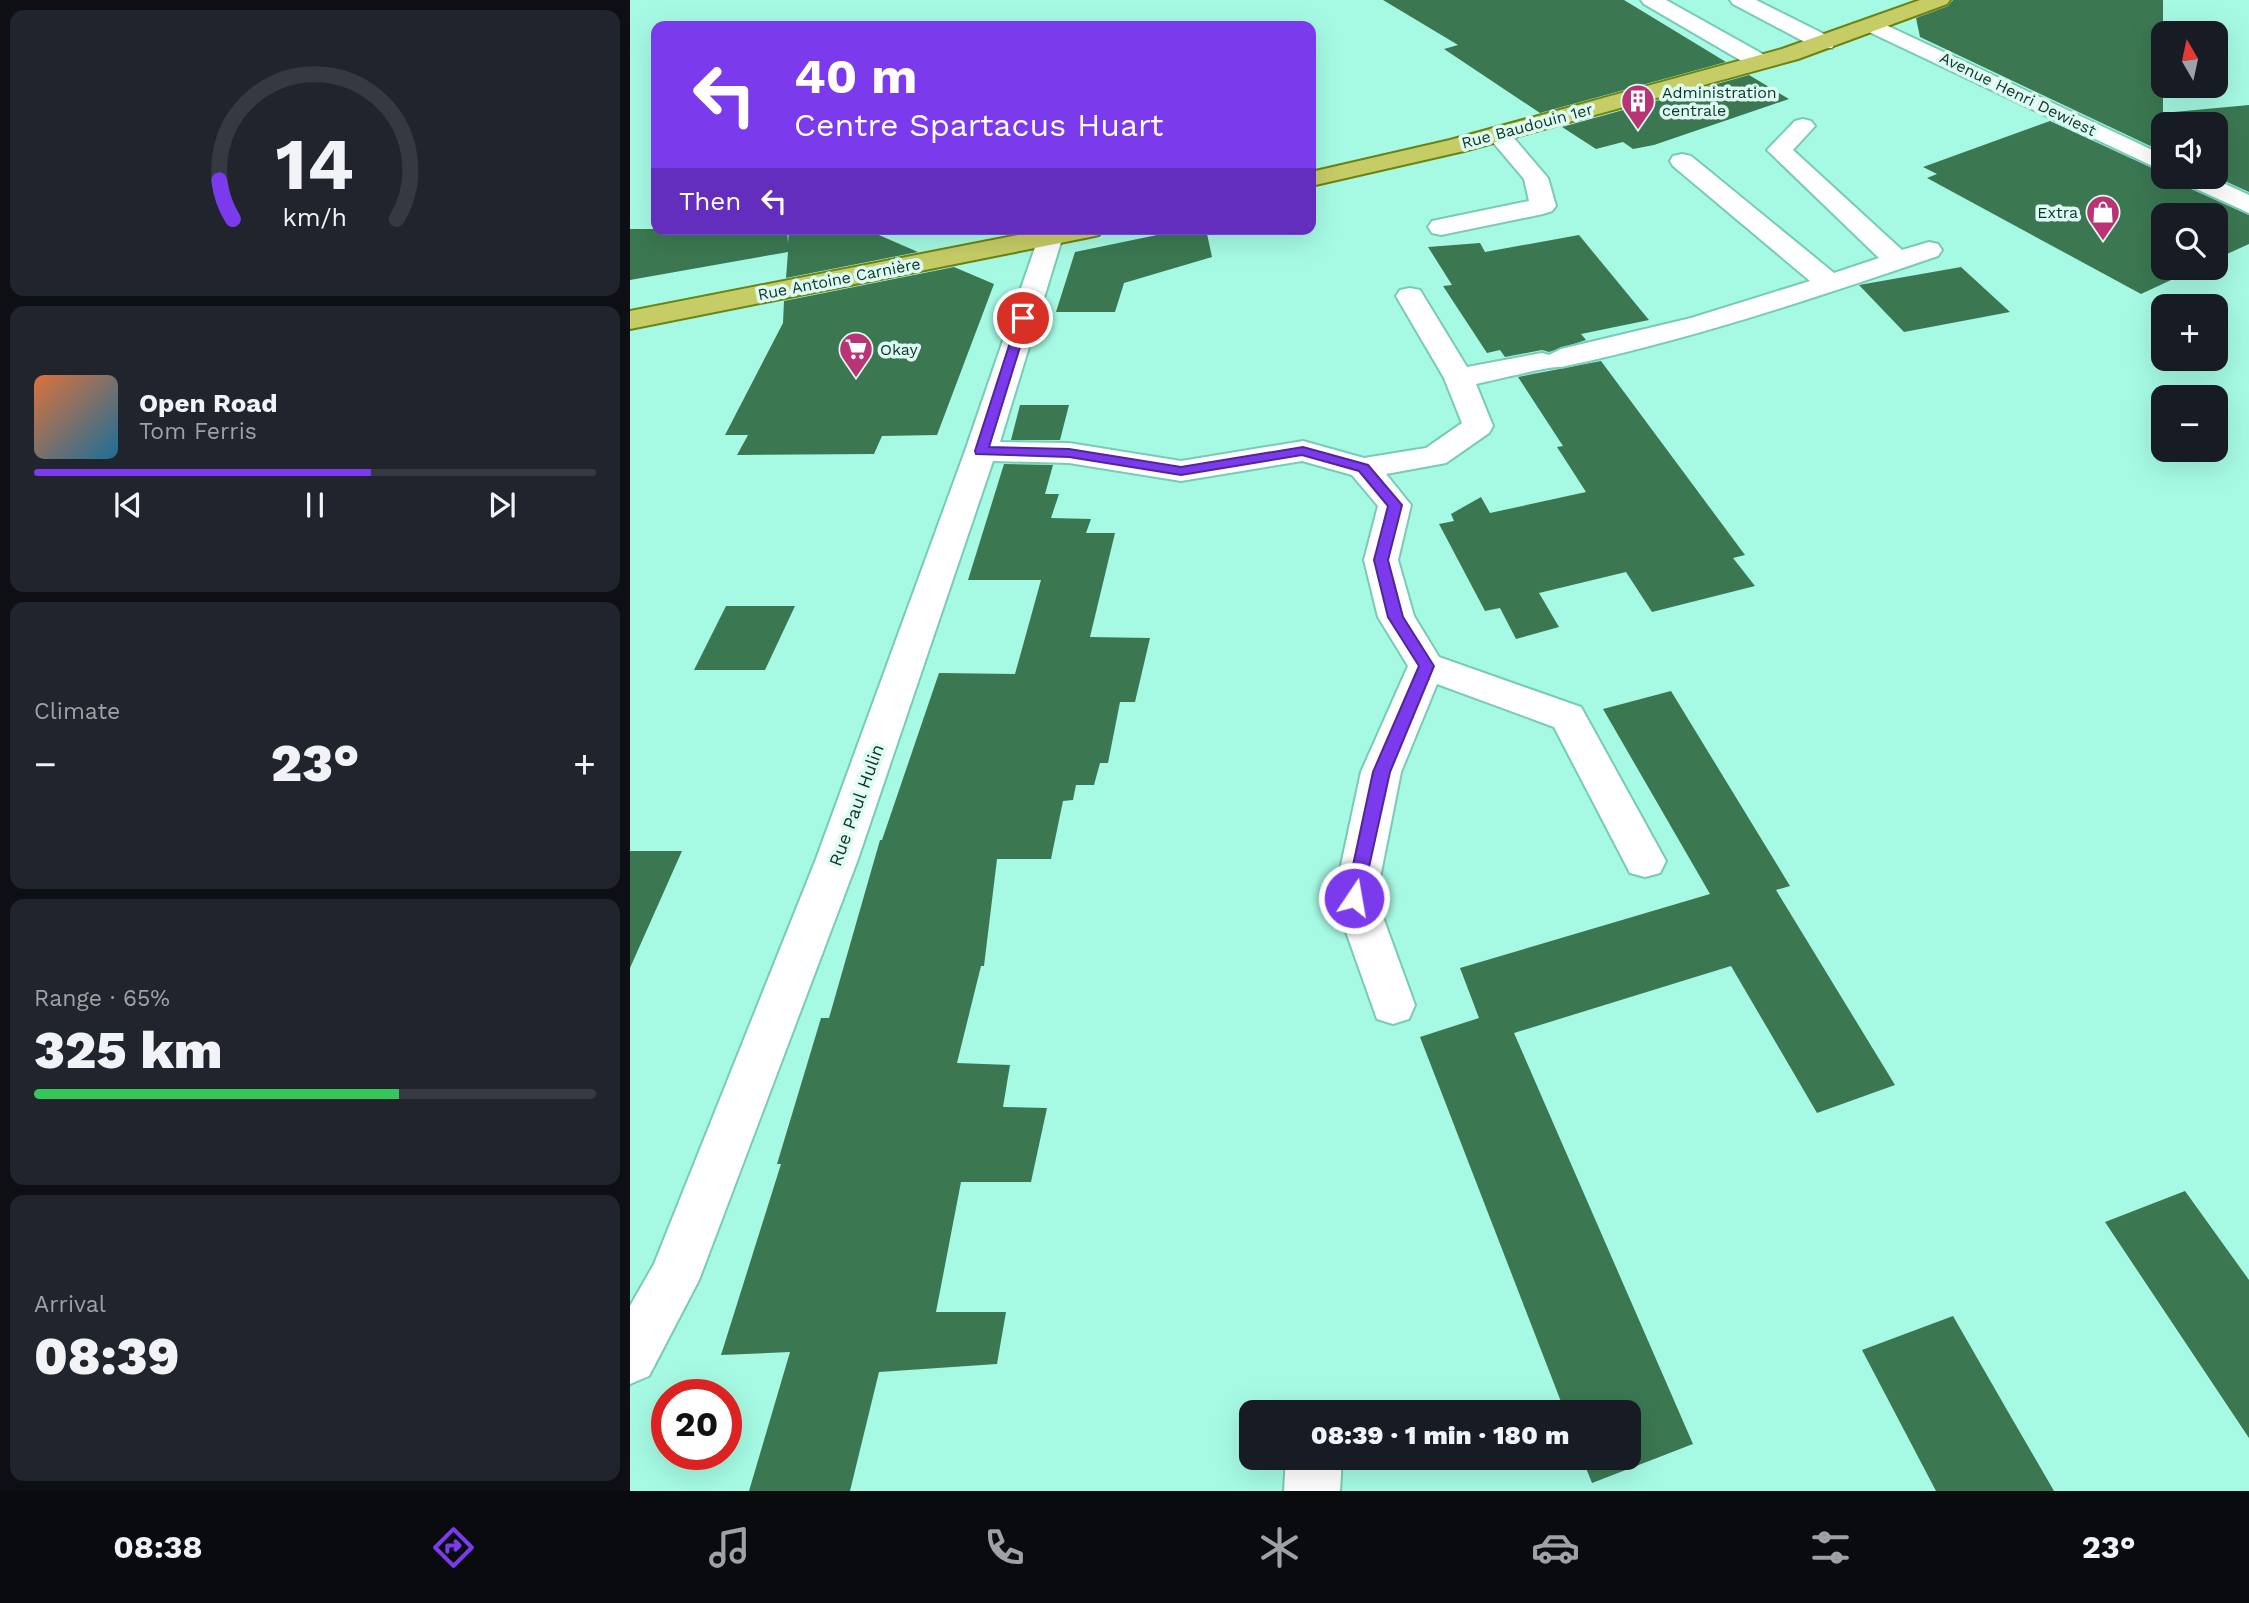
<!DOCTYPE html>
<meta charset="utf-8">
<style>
body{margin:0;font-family:"Work Sans",sans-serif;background:#20242c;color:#f1f3f6;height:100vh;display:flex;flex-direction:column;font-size:26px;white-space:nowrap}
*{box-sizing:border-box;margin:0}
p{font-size:23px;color:#9ea1a6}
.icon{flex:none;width:38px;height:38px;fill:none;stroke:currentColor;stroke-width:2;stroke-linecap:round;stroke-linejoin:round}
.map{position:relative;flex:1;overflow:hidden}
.drawer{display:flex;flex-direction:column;gap:10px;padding:10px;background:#0d0f14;width:630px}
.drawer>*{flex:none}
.hud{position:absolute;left:21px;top:21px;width:665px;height:214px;border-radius:14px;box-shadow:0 7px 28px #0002;background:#7c3aed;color:#fff;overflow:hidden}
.needle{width:46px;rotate:351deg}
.buttons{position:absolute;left:1521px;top:21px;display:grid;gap:14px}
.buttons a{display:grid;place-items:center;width:77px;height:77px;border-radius:14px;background:#171b24;box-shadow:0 7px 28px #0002;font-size:35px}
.speed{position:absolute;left:21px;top:1379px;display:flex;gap:14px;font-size:35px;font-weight:700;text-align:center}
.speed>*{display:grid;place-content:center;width:91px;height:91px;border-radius:50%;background:#171b24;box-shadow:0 7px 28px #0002;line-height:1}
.speed .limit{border:10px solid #d22;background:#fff;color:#111}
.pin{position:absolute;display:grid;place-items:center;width:60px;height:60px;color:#fff;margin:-30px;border:4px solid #fff;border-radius:50%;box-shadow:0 2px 7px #0007}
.me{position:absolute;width:77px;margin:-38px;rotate:12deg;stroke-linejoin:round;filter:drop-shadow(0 0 5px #0008)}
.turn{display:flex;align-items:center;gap:24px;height:147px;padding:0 28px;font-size:32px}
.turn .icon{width:91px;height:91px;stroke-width:2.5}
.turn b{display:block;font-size:49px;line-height:60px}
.then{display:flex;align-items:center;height:66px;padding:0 28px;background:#0003;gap:14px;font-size:26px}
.big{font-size:52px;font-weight:800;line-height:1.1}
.drawer .widget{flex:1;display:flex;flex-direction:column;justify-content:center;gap:10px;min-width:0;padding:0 24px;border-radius:14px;background:#20242c}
.drawer .dial{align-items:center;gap:0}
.dial svg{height:182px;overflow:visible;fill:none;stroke:#363941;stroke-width:7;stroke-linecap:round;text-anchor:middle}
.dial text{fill:#f1f3f6;stroke:none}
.song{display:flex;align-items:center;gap:21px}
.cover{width:84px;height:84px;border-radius:10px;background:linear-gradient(135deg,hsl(20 70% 55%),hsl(200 70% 35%))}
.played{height:7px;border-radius:4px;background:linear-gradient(90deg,#7c3aed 60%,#363941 60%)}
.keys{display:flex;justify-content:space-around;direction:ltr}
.heat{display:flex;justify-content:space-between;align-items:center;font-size:38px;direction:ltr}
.charge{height:10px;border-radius:5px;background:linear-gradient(90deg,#34c759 65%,#363941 0)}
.trip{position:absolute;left:609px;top:1400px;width:402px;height:70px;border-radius:14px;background:#171b24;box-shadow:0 7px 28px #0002;font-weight:800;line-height:70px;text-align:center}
.tab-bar{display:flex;height:112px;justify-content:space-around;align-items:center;background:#090b0e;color:#9ea1a6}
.tab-bar .icon{width:49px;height:49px}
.tab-bar .on{color:#7c3aed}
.tab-bar b{font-size:32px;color:#f1f3f6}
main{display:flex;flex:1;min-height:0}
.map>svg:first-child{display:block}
.building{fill:#3b7852}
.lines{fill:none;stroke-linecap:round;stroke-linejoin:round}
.minor-casing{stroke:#78cbb4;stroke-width:4}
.major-casing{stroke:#6e8210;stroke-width:4}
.minor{fill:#fff;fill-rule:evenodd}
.major{fill:#c6cd67;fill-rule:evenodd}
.route{fill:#7c3aed;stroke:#51269a;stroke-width:2}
.labels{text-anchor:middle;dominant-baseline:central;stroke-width:7;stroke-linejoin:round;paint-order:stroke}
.far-poi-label{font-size:16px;fill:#10342b;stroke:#ddfcf2;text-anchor:start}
.far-street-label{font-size:16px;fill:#10342b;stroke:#ddfcf2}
.street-label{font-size:18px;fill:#10342b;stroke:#ddfcf2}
</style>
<main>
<section class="drawer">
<div class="widget dial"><svg viewBox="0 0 100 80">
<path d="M14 69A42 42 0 1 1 86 69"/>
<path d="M14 69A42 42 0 0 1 8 52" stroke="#7c3aed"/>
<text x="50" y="56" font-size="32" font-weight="700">14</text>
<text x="50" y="72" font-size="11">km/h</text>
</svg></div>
<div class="widget">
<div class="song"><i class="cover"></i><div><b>Open Road</b><p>Tom Ferris</p></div></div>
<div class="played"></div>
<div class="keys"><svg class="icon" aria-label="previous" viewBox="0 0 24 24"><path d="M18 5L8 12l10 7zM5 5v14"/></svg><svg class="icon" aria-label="pause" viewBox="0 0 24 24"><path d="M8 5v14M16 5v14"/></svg><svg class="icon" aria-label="next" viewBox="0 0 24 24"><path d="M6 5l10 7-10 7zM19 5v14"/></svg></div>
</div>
<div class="widget"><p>Climate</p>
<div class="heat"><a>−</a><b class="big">23°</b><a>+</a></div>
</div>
<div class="widget"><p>Range · 65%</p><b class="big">325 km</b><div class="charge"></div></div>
<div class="widget"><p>Arrival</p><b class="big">08:39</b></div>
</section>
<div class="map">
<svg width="1619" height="1491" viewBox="0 0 1619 1491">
<rect width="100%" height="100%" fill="#a6fae3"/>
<!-- building -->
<path class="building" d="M 753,0 L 994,0 L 1096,62 L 910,113 L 814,49 L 828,45 Z
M 1323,0 L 1533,0 L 1533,113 L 1619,105 L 1619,192 L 1586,177 L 1586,124 L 1533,124 L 1533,152 L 1290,37 L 1286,18 L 1318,6 Z
M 1119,75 L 1159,99 L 1024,145 L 1003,149 L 993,142 L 966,149 L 932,127 Z
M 1420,121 L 1533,173 L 1533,177 L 1545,177 L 1550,184 L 1619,215 L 1619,244 L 1586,259 L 1586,215 L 1533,215 L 1533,268 L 1567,268 L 1511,294 L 1297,178 L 1307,174 L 1293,167 Z
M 0,229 L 157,229 L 158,243 L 159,229 L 235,229 L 288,252 L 156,278 L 158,252 L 0,280 Z
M 556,229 L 576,229 L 582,257 L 494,283 L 485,312 L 426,312 L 445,252 Z
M 949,235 L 1019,320 L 951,334 L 956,340 L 919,352 L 912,350 L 875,357 L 870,350 L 857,353 L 813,286 L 822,285 L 798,247 L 850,243 L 855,252 Z
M 324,267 L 364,284 L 307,435 L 252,436 L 244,454 L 107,455 L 118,435 L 95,435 L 153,323 L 154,301 Z
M 1331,267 L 1380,312 L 1274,332 L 1229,285 Z
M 971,361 L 1115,555 L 1103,558 L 1125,586 L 1022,612 L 996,572 L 909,593 L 929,627 L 886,639 L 870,608 L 855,611 L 809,524 L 824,521 L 821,514 L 851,497 L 860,513 L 956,492 L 927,447 L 933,446 L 888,377 Z
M 390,405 L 439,405 L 430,440 L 381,440 Z
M 374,464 L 423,465 L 415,494 L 429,494 L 421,518 L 461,519 L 456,533 L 485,533 L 460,637 L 520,638 L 505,702 L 490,702 L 478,763 L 470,763 L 464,785 L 446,785 L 443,800 L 433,801 L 421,859 L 367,859 L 354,966 L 351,966 L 327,1063 L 380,1065 L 373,1107 L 417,1108 L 401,1182 L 331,1182 L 306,1312 L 376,1312 L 367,1364 L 249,1372 L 220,1491 L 119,1491 L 160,1352 L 91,1355 L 151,1164 L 147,1164 L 191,1018 L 199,1018 L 250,840 L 252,840 L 309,673 L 385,674 L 411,580 L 338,580 Z
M 96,606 L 165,606 L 135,670 L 64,670 Z
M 1041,691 L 1160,886 L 1146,890 L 1265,1085 L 1187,1113 L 1101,966 L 884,1033 L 1063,1444 L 962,1483 L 952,1458 L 999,1458 L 999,1412 L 935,1412 L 790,1037 L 849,1018 L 830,968 L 1080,894 L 973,709 Z
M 0,851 L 52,851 L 0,968 Z
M 1555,1191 L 1619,1280 L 1619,1438 L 1475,1222 Z
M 1323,1316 L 1377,1410 L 1424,1491 L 1306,1491 L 1232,1350 Z"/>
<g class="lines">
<!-- minor casing -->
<g class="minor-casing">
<path id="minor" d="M 1011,0 L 1036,0 L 1138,57 L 1141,62 L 1138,67 L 1122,67 L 1014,4 Z
M 1100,0 L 1126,0 L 1202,38 L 1205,43 L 1202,48 L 1186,48 L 1103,4 Z
M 1243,19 L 1533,155 L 1533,171 L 1235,30 L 1232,25 L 1235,20 Z
M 1173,119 L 1181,121 L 1185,126 L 1163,150 L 1272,250 L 1299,242 L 1308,244 L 1312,250 L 1308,256 C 1184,298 1060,340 931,367 C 926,365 859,381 846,384 L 863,426 L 859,433 L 816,463 L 756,474 L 781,505 L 768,560 L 784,616 L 809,657 L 951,707 L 1036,861 L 1030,873 L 1015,877 L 1000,873 L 924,727 L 807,684 L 771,772 L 746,898 L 785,1005 L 779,1019 L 763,1024 L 747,1019 L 704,898 L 731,772 L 778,666 L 748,617 L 734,560 L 748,506 L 722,475 L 672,461 L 551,481 L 439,463 L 363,461 L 228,859 L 69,1280 L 19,1376 L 0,1384 L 0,1306 L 24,1264 L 186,859 L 335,451 L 410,233 L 419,231 L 428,233 L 432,239 L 370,442 L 439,443 L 551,461 L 673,441 L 734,458 L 796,448 L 832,423 L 814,378 L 766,296 L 770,290 L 780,288 L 790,290 L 837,367 L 912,353 L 919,355 L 931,349 L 1061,318 L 1180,281 L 1043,166 L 1040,161 L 1043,156 L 1052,154 L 1061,156 L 1204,273 L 1249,258 L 1137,150 L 1165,121 Z
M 868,127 L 876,129 L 918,178 L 926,206 L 922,211 L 913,214 L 811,235 L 802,233 L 798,227 L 802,221 L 899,201 L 894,179 L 856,134 L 860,129 Z
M 1548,177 L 1580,177 L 1619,195 L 1619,213 L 1551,182 Z
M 656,1458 L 712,1458 L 710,1491 L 654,1491 Z"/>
</g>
<!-- major casing -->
<g class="major-casing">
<path id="major" d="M 1290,0 L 1320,0 L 1317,4 L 1168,59 L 834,151 L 681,186 L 681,172 L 820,140 L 1152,49 Z
M 419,229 L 473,229 L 469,235 L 460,237 L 0,329 L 0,311 Z"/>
</g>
<!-- minor -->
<use href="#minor" class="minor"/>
<!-- major -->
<use href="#major" class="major"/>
</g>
<!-- route -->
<path class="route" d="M 393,315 L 399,318 L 359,447 L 439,449 L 551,467 L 673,447 L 738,465 L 772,505 L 758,560 L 773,617 L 804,666 L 760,772 L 731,903 L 718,903 L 716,898 L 743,772 L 789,666 L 758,617 L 744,560 L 758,506 L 729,471 L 672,455 L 551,475 L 439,457 L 346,454 L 345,451 L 388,318 Z"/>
<!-- icons -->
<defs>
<g id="building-pin" transform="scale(1.75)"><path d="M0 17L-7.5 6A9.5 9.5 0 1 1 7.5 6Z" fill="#b93375" stroke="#ddfcf2"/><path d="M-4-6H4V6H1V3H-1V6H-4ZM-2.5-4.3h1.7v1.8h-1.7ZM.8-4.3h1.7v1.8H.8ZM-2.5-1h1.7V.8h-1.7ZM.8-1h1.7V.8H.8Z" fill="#fff"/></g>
<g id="shop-pin" transform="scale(1.75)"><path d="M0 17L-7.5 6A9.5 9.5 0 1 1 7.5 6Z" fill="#b93375" stroke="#ddfcf2"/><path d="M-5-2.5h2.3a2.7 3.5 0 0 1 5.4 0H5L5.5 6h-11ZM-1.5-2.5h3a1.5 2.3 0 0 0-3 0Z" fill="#fff"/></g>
<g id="supermarket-pin" transform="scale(1.75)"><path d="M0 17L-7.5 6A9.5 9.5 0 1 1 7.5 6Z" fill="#b93375" stroke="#ddfcf2"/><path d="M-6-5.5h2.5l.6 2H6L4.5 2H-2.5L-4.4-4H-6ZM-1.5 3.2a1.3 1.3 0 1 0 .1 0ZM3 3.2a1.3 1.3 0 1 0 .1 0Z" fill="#fff"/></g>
</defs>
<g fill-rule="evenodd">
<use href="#building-pin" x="1008" y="101"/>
<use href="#shop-pin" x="1473" y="212"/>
<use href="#supermarket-pin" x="226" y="349"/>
</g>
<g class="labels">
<!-- far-poi labels -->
<g class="far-poi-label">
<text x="1032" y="92">Administration<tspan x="1032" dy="18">centrale</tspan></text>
<text x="1448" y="212" text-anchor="end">Extra</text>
<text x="250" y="349">Okay</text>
</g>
<!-- far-street labels -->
<g class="far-street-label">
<text transform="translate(1388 94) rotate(26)">Avenue Henri Dewiest</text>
<text transform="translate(897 126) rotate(-15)">Rue Baudouin 1er</text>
<text transform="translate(209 279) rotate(-11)">Rue Antoine Carnière</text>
</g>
<!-- street labels -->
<g class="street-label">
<text transform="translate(226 805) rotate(-70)">Rue Paul Hulin</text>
</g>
</g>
</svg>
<div class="buttons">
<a><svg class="needle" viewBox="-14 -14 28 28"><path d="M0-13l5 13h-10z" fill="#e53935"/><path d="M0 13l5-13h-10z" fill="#9ea1a6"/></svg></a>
<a><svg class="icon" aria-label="sound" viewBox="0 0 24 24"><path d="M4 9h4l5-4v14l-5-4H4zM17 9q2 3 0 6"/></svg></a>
<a><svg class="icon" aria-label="search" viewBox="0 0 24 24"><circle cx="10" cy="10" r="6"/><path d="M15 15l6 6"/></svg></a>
<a>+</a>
<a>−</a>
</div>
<div class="speed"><div class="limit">20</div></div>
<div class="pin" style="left:393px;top:318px;background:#d93025"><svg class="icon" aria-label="arrive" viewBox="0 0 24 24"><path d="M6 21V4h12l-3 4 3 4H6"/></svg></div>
<svg class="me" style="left:724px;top:898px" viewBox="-20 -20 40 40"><circle r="17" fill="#7c3aed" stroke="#fff" stroke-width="3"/><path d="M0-11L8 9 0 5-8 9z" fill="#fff"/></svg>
<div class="trip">08:39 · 1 min · 180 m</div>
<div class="hud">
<div class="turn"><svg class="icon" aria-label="left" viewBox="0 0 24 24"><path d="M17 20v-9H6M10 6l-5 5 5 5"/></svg><div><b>40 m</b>Centre Spartacus Huart</div></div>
<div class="then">Then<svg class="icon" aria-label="left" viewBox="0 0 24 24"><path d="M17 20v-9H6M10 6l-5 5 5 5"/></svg></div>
</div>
</div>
</main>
<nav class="tab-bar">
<b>08:38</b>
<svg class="icon on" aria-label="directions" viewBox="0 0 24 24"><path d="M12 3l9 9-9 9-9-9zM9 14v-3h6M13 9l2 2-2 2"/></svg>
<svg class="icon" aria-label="music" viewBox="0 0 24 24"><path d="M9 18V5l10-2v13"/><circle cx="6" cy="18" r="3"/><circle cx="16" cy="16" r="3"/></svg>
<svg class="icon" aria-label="phone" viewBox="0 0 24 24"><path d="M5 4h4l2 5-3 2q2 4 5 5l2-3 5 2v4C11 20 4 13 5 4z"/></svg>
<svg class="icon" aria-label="climate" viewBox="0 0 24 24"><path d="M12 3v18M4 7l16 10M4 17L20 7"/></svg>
<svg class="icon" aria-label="car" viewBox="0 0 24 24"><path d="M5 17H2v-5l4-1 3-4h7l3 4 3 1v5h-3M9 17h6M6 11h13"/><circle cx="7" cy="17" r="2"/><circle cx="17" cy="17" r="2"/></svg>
<svg class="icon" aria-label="filters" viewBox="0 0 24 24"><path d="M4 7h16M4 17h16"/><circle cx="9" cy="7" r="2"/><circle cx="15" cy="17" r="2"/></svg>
<b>23°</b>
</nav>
